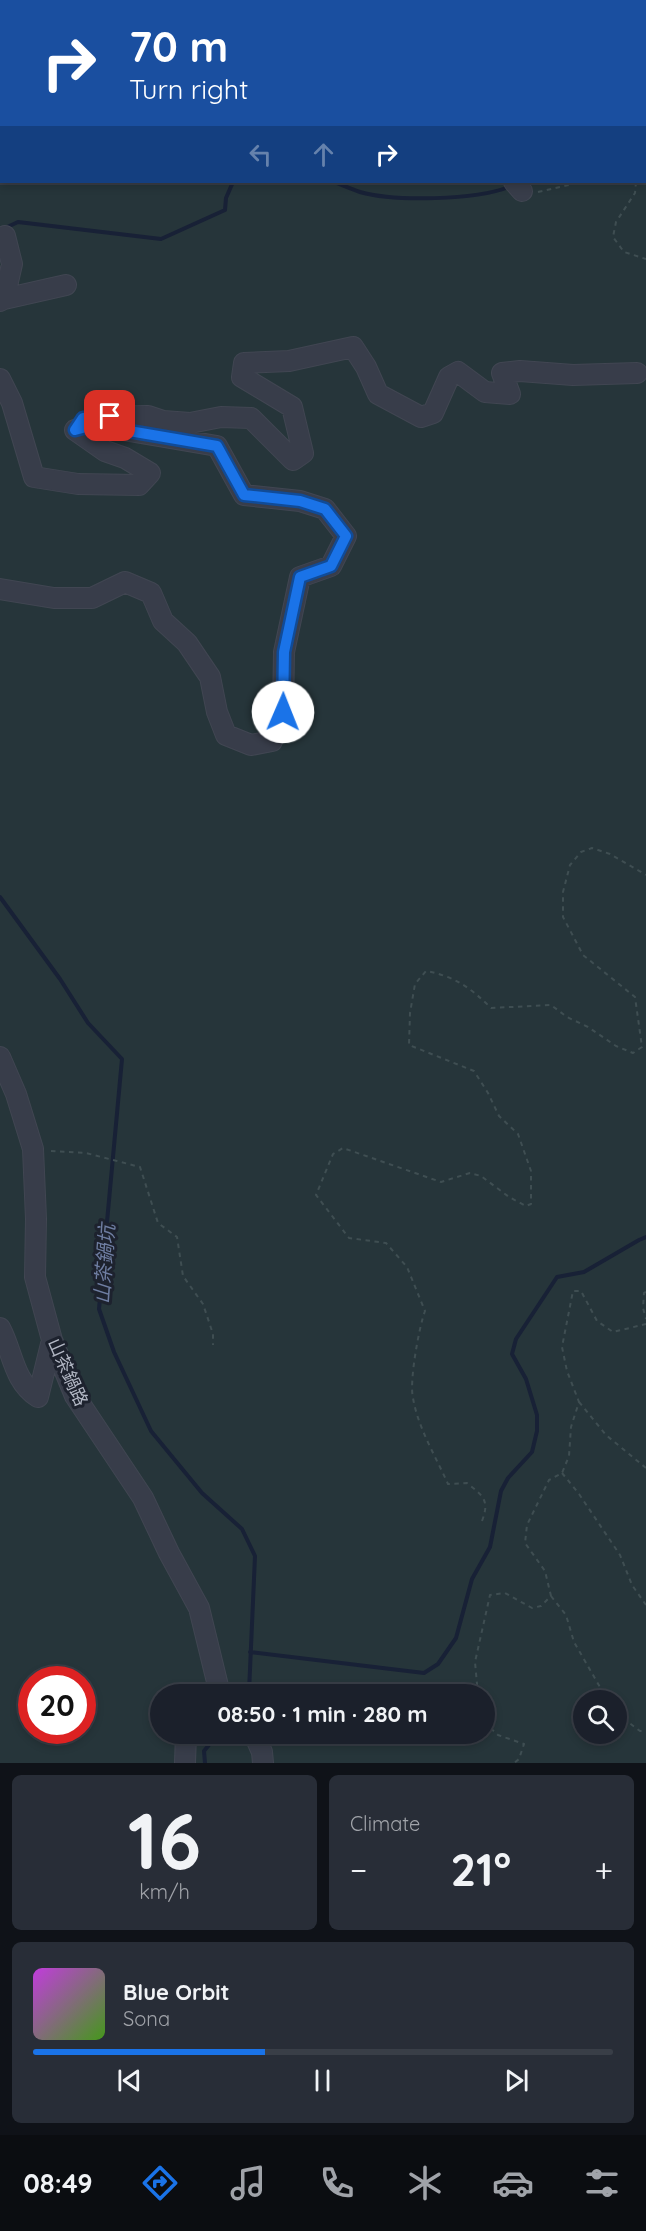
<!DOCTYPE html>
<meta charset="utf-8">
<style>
body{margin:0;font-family:Quicksand,"Noto Sans TC",sans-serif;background:#282d37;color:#f1f3f6;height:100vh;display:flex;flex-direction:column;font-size:22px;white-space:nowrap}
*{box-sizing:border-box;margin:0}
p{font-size:20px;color:#a0a3a9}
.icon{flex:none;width:33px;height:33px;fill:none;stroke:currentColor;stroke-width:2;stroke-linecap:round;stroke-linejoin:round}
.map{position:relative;height:1763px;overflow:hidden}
.details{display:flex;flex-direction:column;gap:12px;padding:12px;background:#0f1218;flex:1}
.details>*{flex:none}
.banner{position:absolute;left:0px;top:0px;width:646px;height:183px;box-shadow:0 3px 9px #0003,0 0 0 2px #393e47;background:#1a4fa0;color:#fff;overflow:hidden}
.tools{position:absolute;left:573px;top:1690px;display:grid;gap:12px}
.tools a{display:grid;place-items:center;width:54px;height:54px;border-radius:50%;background:#1b202b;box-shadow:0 3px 9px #0003,0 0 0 2px #393e47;font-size:30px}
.speed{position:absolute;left:18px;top:1666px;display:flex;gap:12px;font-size:30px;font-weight:700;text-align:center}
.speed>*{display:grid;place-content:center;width:78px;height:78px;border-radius:50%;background:#1b202b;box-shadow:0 3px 9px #0003,0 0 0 2px #393e47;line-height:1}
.speed .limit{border:9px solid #d22;background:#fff;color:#111}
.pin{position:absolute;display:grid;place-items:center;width:51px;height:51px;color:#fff;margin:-26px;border-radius:12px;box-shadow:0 3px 9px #0006}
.me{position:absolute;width:66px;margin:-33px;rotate:1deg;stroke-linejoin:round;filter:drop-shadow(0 0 4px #0008)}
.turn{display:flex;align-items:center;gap:21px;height:126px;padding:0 30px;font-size:27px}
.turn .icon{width:78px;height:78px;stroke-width:2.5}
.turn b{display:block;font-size:42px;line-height:51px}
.lanes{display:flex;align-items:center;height:57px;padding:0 30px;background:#0003;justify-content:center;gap:30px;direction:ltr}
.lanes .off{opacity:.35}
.big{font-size:45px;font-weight:700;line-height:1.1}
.details .widget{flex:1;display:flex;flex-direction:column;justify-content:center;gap:9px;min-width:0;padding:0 21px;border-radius:9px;background:#282d37}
.details .dial{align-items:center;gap:0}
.dial b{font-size:78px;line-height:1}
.song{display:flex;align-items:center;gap:18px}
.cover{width:72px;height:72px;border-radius:9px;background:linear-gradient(135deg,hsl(290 70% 55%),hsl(100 70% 35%))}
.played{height:6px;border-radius:3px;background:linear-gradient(90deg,#1a73e8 40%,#393e47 40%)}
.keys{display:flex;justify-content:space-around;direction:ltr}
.heat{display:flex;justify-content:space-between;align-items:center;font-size:33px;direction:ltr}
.details .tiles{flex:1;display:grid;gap:12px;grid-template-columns:1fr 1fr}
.widget:last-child{grid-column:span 2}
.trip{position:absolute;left:150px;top:1684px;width:345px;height:60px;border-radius:30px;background:#1b202b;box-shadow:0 3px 9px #0003,0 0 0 2px #393e47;font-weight:700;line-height:60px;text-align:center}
.dock{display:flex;height:96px;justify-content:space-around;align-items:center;background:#0b0d11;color:#a0a3a9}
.dock .icon{width:42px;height:42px}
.dock .current{color:#1a73e8}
.dock b{font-size:27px;color:#f1f3f6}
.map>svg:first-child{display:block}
.green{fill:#26353a;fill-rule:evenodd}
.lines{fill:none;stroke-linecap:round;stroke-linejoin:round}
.stream{stroke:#182136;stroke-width:4}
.minor-casing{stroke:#414652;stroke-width:22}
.path{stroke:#3f4e52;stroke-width:2;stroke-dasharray:4.5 4.5;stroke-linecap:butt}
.minor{stroke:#383d4a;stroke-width:20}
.route-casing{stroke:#114b97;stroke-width:15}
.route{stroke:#1a73e8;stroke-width:10}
.labels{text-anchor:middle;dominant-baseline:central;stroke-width:6;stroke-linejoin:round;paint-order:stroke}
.street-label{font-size:18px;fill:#b3b8c5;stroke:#1d222e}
.water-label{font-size:20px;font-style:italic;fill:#6f7ea2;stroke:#1d222e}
</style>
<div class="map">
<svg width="646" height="1763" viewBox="0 0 646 1763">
<rect width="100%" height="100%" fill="#242a39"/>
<!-- green -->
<path class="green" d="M 0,0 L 646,0 L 646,1763 L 0,1763 ZM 2,2 L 645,2 L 645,182 L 2,182 ZM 32,1680 L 82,1680 L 82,1731 L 32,1731 ZM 160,1695 L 484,1695 L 484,1734 L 160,1734 ZM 584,1701 L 616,1701 L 616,1734 L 584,1734 Z"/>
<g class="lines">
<!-- stream -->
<path class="stream" d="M 645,169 L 646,170
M 334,182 C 342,185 351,189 360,192 C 395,202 475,200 509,187
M 3,229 L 18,222 L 161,239 L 225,210 L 226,198 L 233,182
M 0,897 L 60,979 L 88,1023 L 122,1059 L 99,1309 L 114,1352 L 151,1431 L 202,1493 L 242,1529 L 255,1556 L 249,1692 L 246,1695
M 250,1652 L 424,1673 L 438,1664 L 456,1638 L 472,1579 L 490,1547 L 501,1491 L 508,1478 L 532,1452 L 537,1431 L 537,1415 L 526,1379 L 512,1354 L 516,1339 L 557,1277 L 584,1272 L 639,1240 L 646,1237
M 205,1763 L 204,1751 L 218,1734"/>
<!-- minor casing -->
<g class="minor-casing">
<path id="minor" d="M 56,2 L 56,0
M 514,182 L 522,191
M 0,239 L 5,236 L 12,264 L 4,299 L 0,301
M 4,299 L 66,285
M 0,379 L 12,403 L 34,477 L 78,484 L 139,485 L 150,473 L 125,458 L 105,451 L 75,430 L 94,425 L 217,446 L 244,495 L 300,501 L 325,509 L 346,536 L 331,566 L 300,577 L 284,652 L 283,712 L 272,741 L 251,745 L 226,735 L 217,712 L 210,677 L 187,643 L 163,621 L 151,593 L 125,582 L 92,598 L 54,598 L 0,589
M 93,417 L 148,416 L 163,421 L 190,423 L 221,417 L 251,418 L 293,460 L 303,453 L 292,407 L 242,377 L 244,363 L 289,361 L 353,347 L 366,367 L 378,394 L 421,417 L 433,413 L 449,377 L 458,372 L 485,392 L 510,394 L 502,373 L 520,371 L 573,375 L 637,373
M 0,1057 L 16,1094 L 33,1149 L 36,1219 L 35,1277 L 52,1340 L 75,1396 L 143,1498 L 169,1553 L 199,1608 L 219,1690 L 225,1695
M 0,1328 C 13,1352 13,1381 38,1397 L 52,1340
M 254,1734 L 262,1752 L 263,1763
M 185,1763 L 186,1734"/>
</g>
<!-- path -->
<path class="path" d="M 240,0 L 241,2
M 636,182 L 635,193 L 616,222 L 613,237 L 624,252 L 646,259
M 538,192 L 582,182
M 51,1151 L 86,1153 L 140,1167 L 158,1223 L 177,1237 L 183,1276 L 203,1304 L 213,1334 L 213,1345
M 646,1292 L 644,1293 L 643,1308 L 646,1319
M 579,1402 L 606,1435 L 646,1468
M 562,1473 L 579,1494 L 620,1555 L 632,1585 L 646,1605
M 482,1521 C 490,1500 483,1496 467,1483 L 448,1484 C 436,1457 418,1428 413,1398 C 409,1382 419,1327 425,1311 L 407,1267 L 386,1243 L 349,1238 L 316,1195 L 333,1154 L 343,1148 L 441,1182 L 470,1173 L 481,1176 L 509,1197 L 526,1206 L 531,1204 L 531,1171 L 518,1134 L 499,1116 L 488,1093 L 474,1071 L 409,1045 L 410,1013 L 415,984 L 426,971 C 454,976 471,988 491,1008 L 551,1005 L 567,1017 L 588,1027 L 616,1046 L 633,1053 L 642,1047 L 635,997 L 583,955 L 563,917 L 563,892 L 570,865 L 581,852 L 592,848 L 610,854 L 646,875
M 551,1596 L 566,1615 L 574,1642 L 608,1701
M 478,1695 L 475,1662 L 490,1595 L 505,1593 L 532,1608 L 541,1606 L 551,1596 L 545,1571 L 525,1543 L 527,1525 L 549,1480 L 562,1473 L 569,1456 L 571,1427 L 579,1402 L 567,1371 L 562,1347 L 573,1291 L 581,1291 L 597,1321 L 613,1332 L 646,1324
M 616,1713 L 640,1731 L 646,1731
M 484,1722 L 498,1735 L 524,1744 L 519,1759 L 514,1763"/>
<!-- minor -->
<use href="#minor" class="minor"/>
</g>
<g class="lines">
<!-- route casing -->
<g class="route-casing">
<path id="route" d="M 110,416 L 83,418 L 75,430 L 94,425 L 217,446 L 244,495 L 300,501 L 325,509 L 346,536 L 331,566 L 300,577 L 284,652 L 283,712"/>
</g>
<!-- route -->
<use href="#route" class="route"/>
</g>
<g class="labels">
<!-- street labels -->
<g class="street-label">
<text transform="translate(68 1372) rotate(66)">山茶鍋路</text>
</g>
<!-- water labels -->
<g class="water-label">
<text transform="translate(104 1264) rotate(-86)">山茶鍋坑</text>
</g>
</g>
</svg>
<div class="tools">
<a><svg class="icon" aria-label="search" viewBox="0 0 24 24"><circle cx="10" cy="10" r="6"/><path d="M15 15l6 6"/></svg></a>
</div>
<div class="speed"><div class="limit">20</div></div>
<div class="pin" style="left:110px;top:416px;background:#d93025"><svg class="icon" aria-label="arrive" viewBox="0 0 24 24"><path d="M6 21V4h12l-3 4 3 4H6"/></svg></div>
<svg class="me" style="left:283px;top:712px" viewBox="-20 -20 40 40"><circle r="19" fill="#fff"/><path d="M0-13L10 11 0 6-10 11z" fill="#1a73e8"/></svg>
<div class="trip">08:50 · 1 min · 280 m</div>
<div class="banner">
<div class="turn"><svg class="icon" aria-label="right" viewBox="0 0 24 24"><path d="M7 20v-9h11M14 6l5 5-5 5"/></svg><div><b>70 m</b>Turn right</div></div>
<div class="lanes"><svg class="icon off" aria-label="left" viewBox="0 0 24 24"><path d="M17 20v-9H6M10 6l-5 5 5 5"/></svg><svg class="icon off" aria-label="ahead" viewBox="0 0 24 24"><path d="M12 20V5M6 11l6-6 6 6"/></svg><svg class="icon" aria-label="right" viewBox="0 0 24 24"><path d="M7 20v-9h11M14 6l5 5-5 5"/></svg></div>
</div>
</div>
<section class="details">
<div class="tiles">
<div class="widget dial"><b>16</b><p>km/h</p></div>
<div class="widget"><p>Climate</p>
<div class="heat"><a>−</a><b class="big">21°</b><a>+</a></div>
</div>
<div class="widget">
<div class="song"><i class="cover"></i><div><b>Blue Orbit</b><p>Sona</p></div></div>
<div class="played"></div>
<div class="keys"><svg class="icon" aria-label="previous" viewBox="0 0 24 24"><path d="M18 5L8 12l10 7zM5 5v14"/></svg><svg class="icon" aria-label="pause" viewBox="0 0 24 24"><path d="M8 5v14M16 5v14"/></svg><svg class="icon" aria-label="next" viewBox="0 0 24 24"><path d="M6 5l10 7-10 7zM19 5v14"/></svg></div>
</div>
</div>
</section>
<nav class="dock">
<b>08:49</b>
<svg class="icon current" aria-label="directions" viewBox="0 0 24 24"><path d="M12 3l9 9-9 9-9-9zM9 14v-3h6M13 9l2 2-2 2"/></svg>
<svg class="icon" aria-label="music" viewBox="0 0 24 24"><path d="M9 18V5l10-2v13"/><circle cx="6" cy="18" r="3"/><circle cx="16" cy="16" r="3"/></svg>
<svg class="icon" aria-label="phone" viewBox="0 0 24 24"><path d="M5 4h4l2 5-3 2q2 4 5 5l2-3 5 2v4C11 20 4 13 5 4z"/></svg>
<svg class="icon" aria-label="climate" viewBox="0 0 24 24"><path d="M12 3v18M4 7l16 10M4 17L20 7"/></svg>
<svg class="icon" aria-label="car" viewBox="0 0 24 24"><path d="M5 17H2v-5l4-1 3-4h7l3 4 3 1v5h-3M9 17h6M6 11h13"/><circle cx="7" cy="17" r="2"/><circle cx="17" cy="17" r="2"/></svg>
<svg class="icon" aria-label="filters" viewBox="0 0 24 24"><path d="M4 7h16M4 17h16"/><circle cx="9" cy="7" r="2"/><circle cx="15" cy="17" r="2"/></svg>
</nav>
